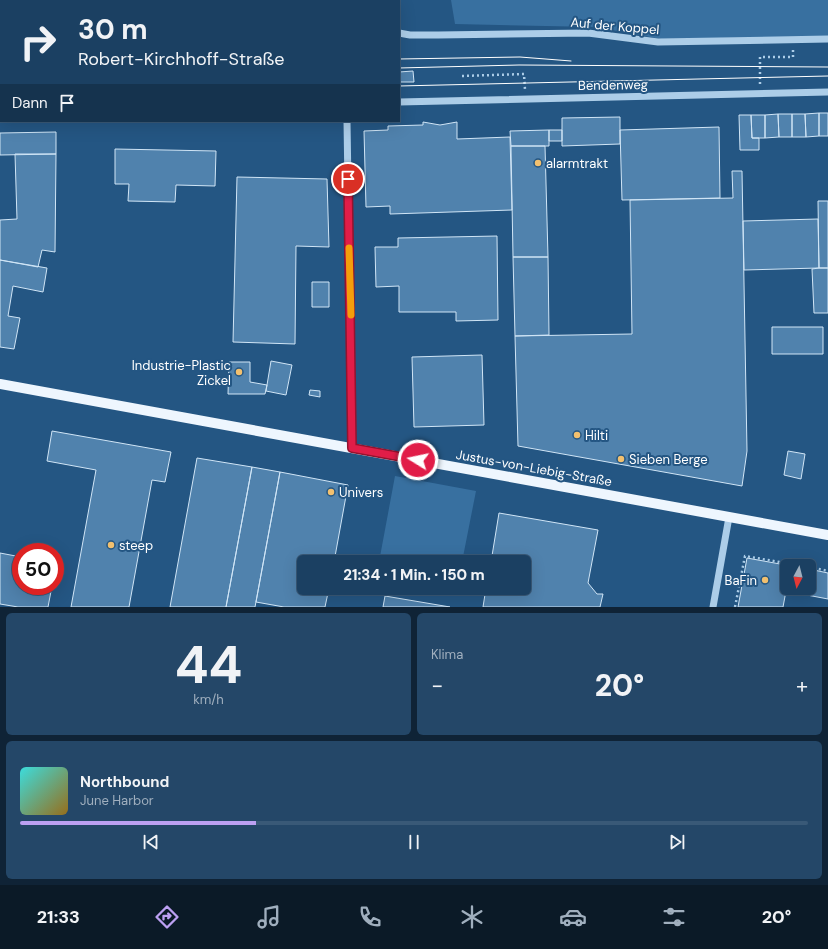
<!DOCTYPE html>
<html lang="de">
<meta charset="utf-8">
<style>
body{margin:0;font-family:"DM Sans",sans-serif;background:#244768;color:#f1f3f6;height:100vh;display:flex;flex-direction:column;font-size:15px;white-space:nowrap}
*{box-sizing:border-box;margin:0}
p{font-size:13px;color:#a0afbe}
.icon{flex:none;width:22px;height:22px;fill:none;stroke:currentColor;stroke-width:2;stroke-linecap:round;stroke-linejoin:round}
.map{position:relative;height:607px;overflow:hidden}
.details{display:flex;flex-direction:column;gap:6px;padding:6px;background:#0f2336;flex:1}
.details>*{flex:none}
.hud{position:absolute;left:0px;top:0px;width:400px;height:122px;box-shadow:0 4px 16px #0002,0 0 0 1px #395977;background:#1b4062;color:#f1f3f6;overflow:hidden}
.needle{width:26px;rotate:187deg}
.buttons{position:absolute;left:780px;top:559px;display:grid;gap:8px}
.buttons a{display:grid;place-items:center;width:36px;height:36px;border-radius:6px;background:#1b4062;box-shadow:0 4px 16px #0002,0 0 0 1px #395977;font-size:20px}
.speed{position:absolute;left:12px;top:543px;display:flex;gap:8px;font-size:20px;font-weight:700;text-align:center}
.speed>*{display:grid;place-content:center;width:52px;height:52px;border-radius:50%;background:#1b4062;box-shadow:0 4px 16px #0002,0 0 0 1px #395977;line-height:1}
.speed .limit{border:6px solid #d22;background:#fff;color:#111}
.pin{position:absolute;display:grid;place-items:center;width:34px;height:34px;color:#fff;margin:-17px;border:2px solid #fff;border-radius:50%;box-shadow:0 1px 4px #0007}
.me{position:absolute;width:44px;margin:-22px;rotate:280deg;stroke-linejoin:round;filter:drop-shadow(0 0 3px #0008)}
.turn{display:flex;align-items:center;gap:14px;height:84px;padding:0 12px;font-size:18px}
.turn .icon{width:52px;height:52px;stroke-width:2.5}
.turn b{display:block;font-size:28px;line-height:34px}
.then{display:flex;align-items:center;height:38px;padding:0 12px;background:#0003;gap:8px;font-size:15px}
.big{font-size:30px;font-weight:800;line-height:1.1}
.details .widget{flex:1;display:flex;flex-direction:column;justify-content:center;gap:6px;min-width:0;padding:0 14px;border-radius:6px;background:#244768}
.details .dial{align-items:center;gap:0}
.dial b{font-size:52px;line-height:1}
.song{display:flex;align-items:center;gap:12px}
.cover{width:48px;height:48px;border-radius:6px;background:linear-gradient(135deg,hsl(180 70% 55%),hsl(40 70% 35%))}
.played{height:4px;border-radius:2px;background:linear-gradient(90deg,#bca0f2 30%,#395977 30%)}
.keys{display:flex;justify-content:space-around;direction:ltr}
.heat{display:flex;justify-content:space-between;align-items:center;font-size:22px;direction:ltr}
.details .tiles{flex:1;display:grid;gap:6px;grid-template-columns:1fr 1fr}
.widget:last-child{grid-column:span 2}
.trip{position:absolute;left:297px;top:555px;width:234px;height:40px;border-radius:6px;background:#1b4062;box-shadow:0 4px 16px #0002,0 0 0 1px #395977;font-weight:800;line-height:40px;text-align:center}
.tabs{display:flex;height:64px;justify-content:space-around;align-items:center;background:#0b1a27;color:#a0afbe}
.tabs .icon{width:28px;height:28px}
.tabs .active{color:#bca0f2}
.tabs b{font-size:18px;color:#f1f3f6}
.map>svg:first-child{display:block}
.green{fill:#3870a0}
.building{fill:#5082ad;stroke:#d0e5f6}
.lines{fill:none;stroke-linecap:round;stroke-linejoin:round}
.path{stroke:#accde8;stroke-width:2.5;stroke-dasharray:2 3;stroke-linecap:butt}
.minor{stroke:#accde8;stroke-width:7}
.major{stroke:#eef6fe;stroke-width:10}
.tram{stroke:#fff;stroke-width:1}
.route-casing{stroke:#92132f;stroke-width:10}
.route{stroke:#e11d48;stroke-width:7}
.slow{stroke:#f59e0b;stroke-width:7}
.poi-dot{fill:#f2c06f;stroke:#245683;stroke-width:1.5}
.labels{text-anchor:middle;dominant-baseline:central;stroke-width:4;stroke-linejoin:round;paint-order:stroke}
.street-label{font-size:13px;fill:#fff;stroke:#245683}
.poi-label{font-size:13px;fill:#fff;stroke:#245683;text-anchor:start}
</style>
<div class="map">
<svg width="828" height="607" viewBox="0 0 828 607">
<rect width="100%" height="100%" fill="#245683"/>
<!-- green -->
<path class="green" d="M 451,0 L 828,0 L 828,36 L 661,39 L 596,27 L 455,24 Z
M 395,476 L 476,491 L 462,562 L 379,562 Z"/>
<!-- building -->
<path class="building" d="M 413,71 L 414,82 L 399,82 L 399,72 Z
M 819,113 L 828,113 L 828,136 L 819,136 Z
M 819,113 L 819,136 L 806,137 L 805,114 Z
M 778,114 L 792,114 L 792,137 L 779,137 Z
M 778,114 L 779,137 L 765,138 L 765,115 Z
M 792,114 L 805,114 L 806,137 L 792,137 Z
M 739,115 L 751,115 L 752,138 L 759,138 L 759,150 L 740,150 Z
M 751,115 L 765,115 L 765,138 L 752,138 Z
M 620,117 L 620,144 L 562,146 L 562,118 Z
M 423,122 L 440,125 L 457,122 L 457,139 L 510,137 L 512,210 L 390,214 L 390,206 L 366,207 L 364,131 L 388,130 L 388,126 L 423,125 Z
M 719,127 L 720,198 L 622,200 L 620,130 Z
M 549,130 L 549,146 L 511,146 L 510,131 Z
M 549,130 L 562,130 L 562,141 L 549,141 Z
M 56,132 L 56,154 L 0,155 L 0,133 Z
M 511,146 L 545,146 L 548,257 L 513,257 Z
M 115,149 L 216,151 L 215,186 L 176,185 L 175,202 L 128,201 L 129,184 L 115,184 Z
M 15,154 L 56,154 L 55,252 L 42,250 L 38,267 L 0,260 L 0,220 L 17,219 Z
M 732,171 L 742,171 L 747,451 L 742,486 L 518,446 L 515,336 L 632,334 L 630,200 L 733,198 Z
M 237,177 L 327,179 L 329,247 L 296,246 L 295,344 L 233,342 Z
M 818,201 L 828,201 L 828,268 L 819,268 Z
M 818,219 L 819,268 L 744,270 L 743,221 Z
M 497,236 L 498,320 L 456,321 L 456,312 L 399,312 L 399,286 L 376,287 L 375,247 L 398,247 L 398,238 Z
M 513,257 L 548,257 L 549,335 L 515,336 Z
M 0,260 L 47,268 L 43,292 L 13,286 L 8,316 L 20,318 L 14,349 L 0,347 Z
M 819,268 L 828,268 L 828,313 L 814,313 L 812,269 Z
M 312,282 L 329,282 L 329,307 L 312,307 Z
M 772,327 L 823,327 L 823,354 L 772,354 Z
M 482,355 L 484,425 L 414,427 L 412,357 Z
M 271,361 L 292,365 L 286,395 L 266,391 Z
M 229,362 L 250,362 L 250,382 L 267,385 L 265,394 L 228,394 Z
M 310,390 L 320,391 L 320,397 L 309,395 Z
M 52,431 L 171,452 L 165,482 L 152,480 L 129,607 L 71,607 L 96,470 L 47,461 Z
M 788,451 L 805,454 L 801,479 L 784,475 Z
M 197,458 L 252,467 L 226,607 L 170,607 Z
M 252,467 L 280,472 L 255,607 L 226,607 Z
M 280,472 L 348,485 L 334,562 L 304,562 L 304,588 L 329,588 L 325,607 L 284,607 L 256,602 Z
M 499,513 L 598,530 L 588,583 L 597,594 L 603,594 L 600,607 L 483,607 L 486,588 L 524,588 L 524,562 L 491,562 Z
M 0,553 L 21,557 L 21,586 L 52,586 L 48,607 L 18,607 L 0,604 Z
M 747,558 L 791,566 L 787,566 L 787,588 L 809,588 L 809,569 L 828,573 L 828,599 L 786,591 L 783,607 L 738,607 Z
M 385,596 L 450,607 L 383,607 Z"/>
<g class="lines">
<!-- path -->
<path class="path" d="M 241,0 L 241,1
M 462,76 L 524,74 L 525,90
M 760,84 L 760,57 L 793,57 L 793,50
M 809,567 L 828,571
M 735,607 L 745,556 L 802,566"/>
<!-- minor -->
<path class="minor" d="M 312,0 L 314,1
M 399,33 L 410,35 L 438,35 L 588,33 L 658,42 L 828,39
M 399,102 L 828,92
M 0,112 L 1,112
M 347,121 L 352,448
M 713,607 L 729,517"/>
<!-- major -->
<path class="major" d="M 0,384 L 828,535"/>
<!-- tram -->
<path class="tram" d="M 399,59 L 520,57 L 571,61
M 399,68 L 519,65 L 828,67
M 0,69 L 1,69
M 399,86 L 828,76
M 0,87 L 1,87
M 0,96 L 1,96"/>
</g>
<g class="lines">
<!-- route casing -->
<g class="route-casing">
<path id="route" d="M 348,179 L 352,448 L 418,460"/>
</g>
<!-- route -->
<use href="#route" class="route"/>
<!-- slow -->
<path class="slow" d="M 349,248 L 351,315"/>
</g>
<!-- markers -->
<g class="poi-dot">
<circle cx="538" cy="163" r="4"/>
<circle cx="239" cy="372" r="4"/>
<circle cx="577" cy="435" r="4"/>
<circle cx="621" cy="459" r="4"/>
<circle cx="331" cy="492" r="4"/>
<circle cx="111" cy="545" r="4"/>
<circle cx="765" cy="580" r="4"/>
</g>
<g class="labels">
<!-- street labels -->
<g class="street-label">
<text transform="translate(615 26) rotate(5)">Auf der Koppel</text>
<text transform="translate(613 85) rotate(-1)">Bendenweg</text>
<text transform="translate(534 468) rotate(10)">Justus-von-Liebig-Straße</text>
</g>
<!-- poi labels -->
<g class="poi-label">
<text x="546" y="163">alarmtrakt</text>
<text x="231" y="365" text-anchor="end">Industrie-Plastic<tspan x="231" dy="15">Zickel</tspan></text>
<text x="585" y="435">Hilti</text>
<text x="629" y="459">Sieben Berge</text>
<text x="339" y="492">Univers</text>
<text x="119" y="545">steep</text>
<text x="757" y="580" text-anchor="end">BaFin</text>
</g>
</g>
</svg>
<div class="buttons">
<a><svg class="needle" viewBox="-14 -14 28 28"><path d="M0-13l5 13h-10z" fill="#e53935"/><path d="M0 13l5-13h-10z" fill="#a0afbe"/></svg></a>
</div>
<div class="speed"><div class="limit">50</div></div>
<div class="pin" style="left:348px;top:179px;background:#d93025"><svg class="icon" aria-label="arrive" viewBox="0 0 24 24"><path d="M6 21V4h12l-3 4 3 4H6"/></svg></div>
<svg class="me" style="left:418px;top:460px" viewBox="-20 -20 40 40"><circle r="17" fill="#e11d48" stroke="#fff" stroke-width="3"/><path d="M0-11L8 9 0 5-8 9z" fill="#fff"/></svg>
<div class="trip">21:34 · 1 Min. · 150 m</div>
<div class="hud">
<div class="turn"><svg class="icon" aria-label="right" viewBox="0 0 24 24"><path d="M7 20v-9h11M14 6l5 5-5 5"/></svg><div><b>30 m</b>Robert-Kirchhoff-Straße</div></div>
<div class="then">Dann<svg class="icon" aria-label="arrive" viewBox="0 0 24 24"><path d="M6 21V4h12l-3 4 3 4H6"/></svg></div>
</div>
</div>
<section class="details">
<div class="tiles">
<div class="widget dial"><b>44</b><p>km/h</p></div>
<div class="widget"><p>Klima</p>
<div class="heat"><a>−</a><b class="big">20°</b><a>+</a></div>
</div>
<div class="widget">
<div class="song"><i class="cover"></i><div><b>Northbound</b><p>June Harbor</p></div></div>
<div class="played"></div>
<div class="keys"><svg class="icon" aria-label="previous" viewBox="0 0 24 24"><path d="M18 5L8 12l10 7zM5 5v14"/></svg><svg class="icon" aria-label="pause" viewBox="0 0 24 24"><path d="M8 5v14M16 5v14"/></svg><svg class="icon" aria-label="next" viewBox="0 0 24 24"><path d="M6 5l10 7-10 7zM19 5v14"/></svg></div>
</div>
</div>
</section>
<nav class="tabs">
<b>21:33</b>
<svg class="icon active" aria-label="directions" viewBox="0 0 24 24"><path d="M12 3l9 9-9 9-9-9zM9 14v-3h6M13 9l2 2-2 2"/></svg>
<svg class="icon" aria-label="music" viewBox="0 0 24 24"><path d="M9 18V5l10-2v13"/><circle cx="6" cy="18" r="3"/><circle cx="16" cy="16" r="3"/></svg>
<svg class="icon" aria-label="phone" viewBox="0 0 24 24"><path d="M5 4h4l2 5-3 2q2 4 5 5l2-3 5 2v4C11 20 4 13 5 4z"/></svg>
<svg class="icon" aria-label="climate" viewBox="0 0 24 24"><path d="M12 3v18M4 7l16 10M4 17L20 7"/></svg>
<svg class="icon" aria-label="car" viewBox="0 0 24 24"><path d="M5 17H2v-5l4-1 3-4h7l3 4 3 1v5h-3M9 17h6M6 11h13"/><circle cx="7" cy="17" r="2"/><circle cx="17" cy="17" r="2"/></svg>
<svg class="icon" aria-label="filters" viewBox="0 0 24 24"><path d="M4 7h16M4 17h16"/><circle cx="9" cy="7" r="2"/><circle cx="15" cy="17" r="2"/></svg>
<b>20°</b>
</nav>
